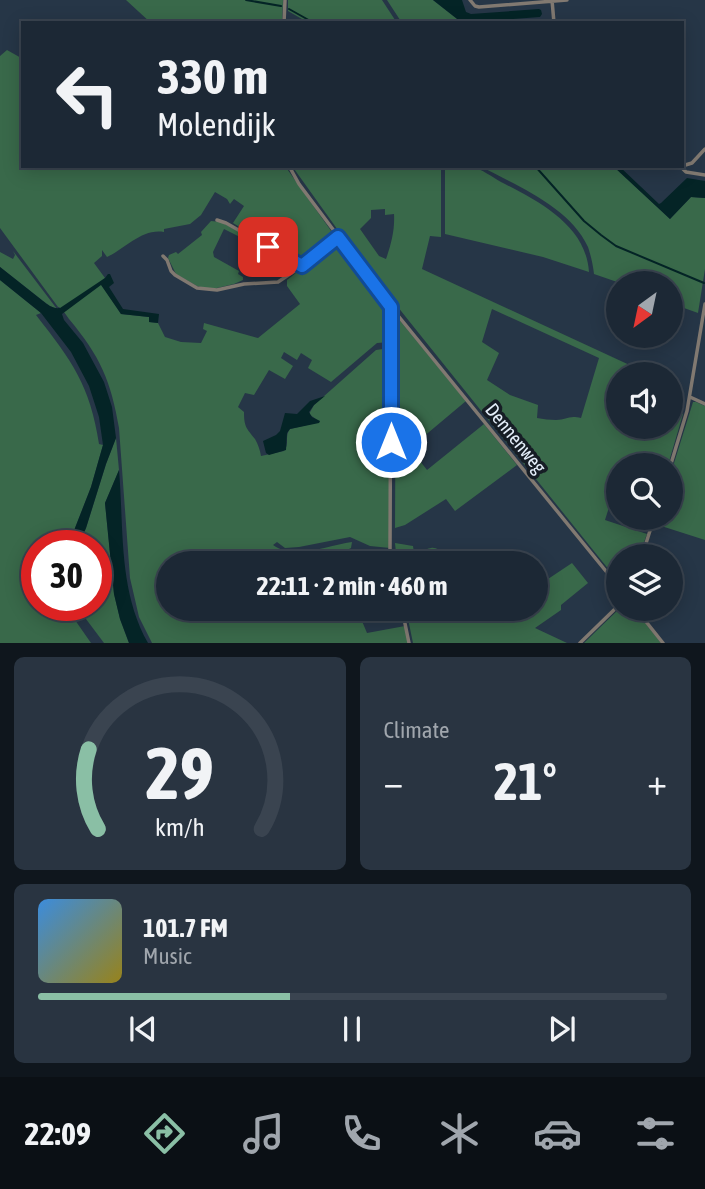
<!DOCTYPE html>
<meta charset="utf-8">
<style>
body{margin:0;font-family:"Asap Condensed",sans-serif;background:#293441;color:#f1f3f6;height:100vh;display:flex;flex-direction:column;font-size:26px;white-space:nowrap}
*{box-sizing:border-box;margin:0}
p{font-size:23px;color:#a0a6ad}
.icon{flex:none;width:38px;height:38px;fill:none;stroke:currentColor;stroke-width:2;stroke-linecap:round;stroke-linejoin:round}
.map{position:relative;height:643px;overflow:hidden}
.sheet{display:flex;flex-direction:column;gap:14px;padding:14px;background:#0f161d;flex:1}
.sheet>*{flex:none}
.top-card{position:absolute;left:21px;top:21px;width:663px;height:147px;border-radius:0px;box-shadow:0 4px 18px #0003,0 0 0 2px #3a4450;background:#1c2835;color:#f1f3f6;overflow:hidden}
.needle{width:46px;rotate:213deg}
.controls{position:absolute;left:606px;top:271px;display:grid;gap:14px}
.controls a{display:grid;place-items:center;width:77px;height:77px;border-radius:50%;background:#1c2835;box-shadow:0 4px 18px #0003,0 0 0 2px #3a4450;font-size:35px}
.speed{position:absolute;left:21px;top:530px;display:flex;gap:14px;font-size:35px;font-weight:700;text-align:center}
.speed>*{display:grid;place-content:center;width:91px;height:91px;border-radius:50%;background:#1c2835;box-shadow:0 4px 18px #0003,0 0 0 2px #3a4450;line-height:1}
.speed .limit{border:10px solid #d22;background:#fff;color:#111}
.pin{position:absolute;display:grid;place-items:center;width:60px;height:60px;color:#fff;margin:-30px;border-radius:14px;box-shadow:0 4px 10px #0006}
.me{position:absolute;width:77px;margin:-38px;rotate:0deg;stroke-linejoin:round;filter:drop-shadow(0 0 5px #0008)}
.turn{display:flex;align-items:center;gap:24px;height:147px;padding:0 21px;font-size:32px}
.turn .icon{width:91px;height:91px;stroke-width:2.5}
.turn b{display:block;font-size:49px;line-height:60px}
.big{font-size:52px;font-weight:700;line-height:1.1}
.sheet .card{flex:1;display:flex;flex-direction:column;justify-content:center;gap:10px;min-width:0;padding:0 24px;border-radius:10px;background:#293441}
.sheet .dial{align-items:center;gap:0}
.dial svg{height:182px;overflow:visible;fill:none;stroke:#3a4450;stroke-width:7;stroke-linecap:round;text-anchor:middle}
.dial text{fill:#f1f3f6;stroke:none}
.song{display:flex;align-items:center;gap:21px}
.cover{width:84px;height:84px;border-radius:10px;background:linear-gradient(135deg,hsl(210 70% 55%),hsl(50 70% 35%))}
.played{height:7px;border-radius:4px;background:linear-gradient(90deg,#8abfa5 40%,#3a4450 40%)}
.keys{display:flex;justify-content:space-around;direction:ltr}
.heat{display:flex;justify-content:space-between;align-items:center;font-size:38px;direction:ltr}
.sheet .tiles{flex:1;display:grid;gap:14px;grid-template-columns:1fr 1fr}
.card:last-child{grid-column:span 2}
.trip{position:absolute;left:156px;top:551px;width:392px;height:70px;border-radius:35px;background:#1c2835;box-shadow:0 4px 18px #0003,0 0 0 2px #3a4450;font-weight:700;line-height:70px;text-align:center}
.tabs{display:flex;height:112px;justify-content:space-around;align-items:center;background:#0b1015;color:#a0a6ad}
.tabs .icon{width:49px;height:49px}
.tabs .selected{color:#8abfa5}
.tabs b{font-size:32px;color:#f1f3f6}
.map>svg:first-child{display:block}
.green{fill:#39694a;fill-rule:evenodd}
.water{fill:#042426}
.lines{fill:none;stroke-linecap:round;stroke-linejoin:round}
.stream{stroke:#042426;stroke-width:2}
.street{stroke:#817971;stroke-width:3.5}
.route-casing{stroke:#114b97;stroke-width:18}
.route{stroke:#1a73e8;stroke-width:12}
.labels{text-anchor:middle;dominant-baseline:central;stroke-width:7;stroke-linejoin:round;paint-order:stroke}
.street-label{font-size:19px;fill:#e4eef9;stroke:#161d25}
</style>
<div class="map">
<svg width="705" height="643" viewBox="0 0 705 643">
<rect width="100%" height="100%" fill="#263647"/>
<!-- green -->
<path class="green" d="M 126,0 L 283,0 L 282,23 L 151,23 Z
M 288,0 L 382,0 L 397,23 L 309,23 L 288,11 Z
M 387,0 L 433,0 L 461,22 L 473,20 L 480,23 L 402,23 Z
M 7,50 L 23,59 L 23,166 L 285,166 L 334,235 L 333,239 L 307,261 L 298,263 L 233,223 L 244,206 L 234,199 L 230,204 L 227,199 L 215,192 L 201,215 L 190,224 L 164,229 L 164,232 C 142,228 125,249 107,257 L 102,250 L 102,256 L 94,263 L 105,278 L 100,282 L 121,314 L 149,317 L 149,322 L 158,323 L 165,337 L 181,342 L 201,343 L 207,331 L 203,329 L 204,323 L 258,338 L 300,304 L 287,286 L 287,280 L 336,241 L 340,243 L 387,304 L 389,309 L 390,342 L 377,343 L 331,382 L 308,368 L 312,360 L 301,353 L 297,360 L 284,352 L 281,358 L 293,366 L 285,379 L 269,370 L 254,395 L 245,393 L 238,407 L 244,412 C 244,426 246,428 255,439 C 258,444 260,450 261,456 L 284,451 C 290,444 284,436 290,429 L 320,422 L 309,414 L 314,405 L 376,350 L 390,348 L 390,548 L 370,546 L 350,537 L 299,547 L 285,548 L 277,542 L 273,545 C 295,561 328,545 352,542 L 351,548 L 349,549 L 353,563 L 168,564 L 168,609 L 348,609 L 350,615 L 359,614 L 367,633 L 405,626 L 408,643 L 152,643 L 139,617 L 130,578 L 119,428 C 111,381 100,356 69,319 C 66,315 64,311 59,307 L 58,307 L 0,228 L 0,56 Z
M 292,166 L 441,166 L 441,237 L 430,236 L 422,269 L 649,374 L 618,374 L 618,427 L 670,427 L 670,408 L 683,414 L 668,465 L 644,465 L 632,462 L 631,465 L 618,466 L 618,499 L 612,498 L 605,520 L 647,534 L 639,556 L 618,556 L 618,581 L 409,321 L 345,240 ZM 385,209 L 385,215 L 394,214 C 395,230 391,245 386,259 L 379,256 L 360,229 L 371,218 L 371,210 ZM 492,309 L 599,358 L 581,418 C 568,415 567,420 556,420 C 550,420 543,419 537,418 L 538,405 L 510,395 L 487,380 L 499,353 L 482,342 Z
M 445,166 C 453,166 464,164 472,167 C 482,169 492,177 501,182 C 538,201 586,225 589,272 L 543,257 L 445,234 Z
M 480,166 L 613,166 L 670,219 L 691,197 L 705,198 L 705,269 L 698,313 L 670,303 L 670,284 L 620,283 L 594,274 C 593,265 591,256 588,247 C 570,207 517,186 480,166 Z
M 211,221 L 221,222 L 252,239 L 243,252 L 241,250 L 246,240 L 224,229 L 213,252 L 214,257 L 239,271 L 238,274 L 243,277 L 243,280 L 234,284 L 217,288 L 209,289 L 197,286 L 176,274 L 168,258 L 169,255 L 176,252 L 178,254 L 202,235 L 201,232 Z
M 13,251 L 57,309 L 50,306 L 43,301 L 0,267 L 0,252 L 13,259 L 15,255 Z
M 0,280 L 41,313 L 36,315 C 72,361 90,385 99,444 L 103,445 L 91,487 L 68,546 L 37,546 L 37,606 L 67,606 L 75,620 L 91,643 L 0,643 Z
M 397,317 L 466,401 L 410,448 L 427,470 L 484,424 L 517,465 L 455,511 L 446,499 L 405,525 L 395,528 L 396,321 Z
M 693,402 L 696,402 L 705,406 L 705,540 L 655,524 L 657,518 L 670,518 L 670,476 Z
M 116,438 L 119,470 L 105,503 L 114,594 L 120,619 L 129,643 L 104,643 L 83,615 L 78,606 L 96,606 L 96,546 L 78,546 L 86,528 L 106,464 Z
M 395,543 L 413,546 L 414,553 C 422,553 424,549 431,548 C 439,546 449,559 455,563 L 397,563 Z
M 572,563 L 588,583 L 561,605 L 561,610 L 535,628 L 567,643 L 413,643 L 406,609 L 490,609 L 498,612 L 503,609 L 536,609 L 536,587 Z
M 619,609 L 634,609 L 661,643 L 584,643 Z"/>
<!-- water -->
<path class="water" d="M 433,0 L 462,0 L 466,12 L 471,14 L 539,9 L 541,10 L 542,14 L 540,17 L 513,19 L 512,23 L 480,23 L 473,20 L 461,22 Z
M 613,166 L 619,166 L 659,204 L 661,203 L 687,178 L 705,181 L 705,198 L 691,197 L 670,219 Z
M 0,267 L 43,301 C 48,305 53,309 60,308 L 105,278 L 108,274 L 110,274 L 114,283 L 109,287 L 123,309 L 159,314 L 158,323 L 149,322 L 149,317 L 121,314 L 101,285 L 62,314 L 64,320 L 83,343 L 104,382 L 112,407 L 116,438 L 106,464 L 86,528 L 78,546 L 68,546 L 91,487 L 103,445 L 99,417 L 89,386 L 71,352 L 41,313 L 0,280 Z
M 325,396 L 314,405 L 309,412 L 312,417 L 320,421 L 319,423 L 290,429 L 287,433 L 286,450 L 269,455 L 266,453 L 263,441 L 276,435 L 280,431 L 285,413 L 297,414 L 310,401 Z
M 119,470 C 124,528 118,590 148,643 L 129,643 L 120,619 L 114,594 L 105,503 Z"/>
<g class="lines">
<!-- stream -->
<path class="stream" d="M 246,0 L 281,6
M 289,9 L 314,23
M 535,166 L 584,221 L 601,235 L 616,246 L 704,283"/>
<!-- street -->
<path class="street" d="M 470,0 L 475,6 L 479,7 L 567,0
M 552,0 L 554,23
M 284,23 L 285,0
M 289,166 L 299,184 L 391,307 L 618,586
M 680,166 L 686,172 L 705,175
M 682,166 L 692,163 L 705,149
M 217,220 L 226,223 L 302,266
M 163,256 L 167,260 L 171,271 L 175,275 L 197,288 L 217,290 L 244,284 L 278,282 L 302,266 L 338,237
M 391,309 L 390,550 L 392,564
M 690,397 L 705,404
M 670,467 L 687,411 L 705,304
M 642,556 L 654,518
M 402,609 L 409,643
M 636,609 L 663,643
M 580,643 L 618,606"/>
</g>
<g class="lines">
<!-- route casing -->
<g class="route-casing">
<path id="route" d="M 268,247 L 302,266 L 338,237 L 391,307 L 391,442"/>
</g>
<!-- route -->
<use href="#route" class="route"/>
</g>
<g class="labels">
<!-- street labels -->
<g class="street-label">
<text transform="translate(516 438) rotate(51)">Dennenweg</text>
</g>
</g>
</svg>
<div class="controls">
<a><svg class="needle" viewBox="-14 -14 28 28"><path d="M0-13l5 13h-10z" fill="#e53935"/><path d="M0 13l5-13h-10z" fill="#a0a6ad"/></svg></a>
<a><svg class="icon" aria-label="sound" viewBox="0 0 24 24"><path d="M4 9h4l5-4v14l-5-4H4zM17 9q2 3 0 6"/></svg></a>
<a><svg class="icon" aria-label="search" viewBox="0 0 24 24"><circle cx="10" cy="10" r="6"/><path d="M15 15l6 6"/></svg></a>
<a><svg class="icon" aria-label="layers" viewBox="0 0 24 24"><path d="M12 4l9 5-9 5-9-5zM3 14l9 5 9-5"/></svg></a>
</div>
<div class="speed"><div class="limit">30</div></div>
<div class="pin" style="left:268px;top:247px;background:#d93025"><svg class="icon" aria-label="arrive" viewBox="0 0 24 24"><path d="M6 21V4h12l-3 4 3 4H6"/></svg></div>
<svg class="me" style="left:391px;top:442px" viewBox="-20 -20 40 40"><circle r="17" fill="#1a73e8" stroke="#fff" stroke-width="3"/><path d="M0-11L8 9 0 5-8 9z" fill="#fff"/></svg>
<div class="trip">22:11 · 2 min · 460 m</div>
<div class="top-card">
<div class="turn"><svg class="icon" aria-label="left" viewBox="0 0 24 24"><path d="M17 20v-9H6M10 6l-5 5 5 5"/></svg><div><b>330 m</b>Molendijk</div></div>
</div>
</div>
<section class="sheet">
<div class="tiles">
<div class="card dial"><svg viewBox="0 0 100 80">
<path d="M14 69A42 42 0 1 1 86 69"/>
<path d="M14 69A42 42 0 0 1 10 34" stroke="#8abfa5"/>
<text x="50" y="56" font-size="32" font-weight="700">29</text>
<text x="50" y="72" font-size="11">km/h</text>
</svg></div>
<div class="card"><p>Climate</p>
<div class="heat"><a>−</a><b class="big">21°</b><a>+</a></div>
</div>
<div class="card">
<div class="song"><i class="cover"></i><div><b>101.7 FM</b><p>Music</p></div></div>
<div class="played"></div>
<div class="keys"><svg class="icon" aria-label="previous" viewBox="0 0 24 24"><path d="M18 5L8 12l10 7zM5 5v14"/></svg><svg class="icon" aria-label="pause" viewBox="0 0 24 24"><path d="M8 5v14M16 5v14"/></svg><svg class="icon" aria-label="next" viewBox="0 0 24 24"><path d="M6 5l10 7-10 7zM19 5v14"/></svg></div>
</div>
</div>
</section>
<nav class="tabs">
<b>22:09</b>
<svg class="icon selected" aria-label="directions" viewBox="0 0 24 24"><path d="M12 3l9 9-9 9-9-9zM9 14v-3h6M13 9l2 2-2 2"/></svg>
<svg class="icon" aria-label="music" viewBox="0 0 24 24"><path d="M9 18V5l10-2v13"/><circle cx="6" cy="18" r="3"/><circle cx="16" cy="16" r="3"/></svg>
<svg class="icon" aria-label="phone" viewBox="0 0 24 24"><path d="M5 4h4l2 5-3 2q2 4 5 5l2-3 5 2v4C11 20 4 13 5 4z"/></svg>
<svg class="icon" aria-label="climate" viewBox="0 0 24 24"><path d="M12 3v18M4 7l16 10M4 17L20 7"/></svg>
<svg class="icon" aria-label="car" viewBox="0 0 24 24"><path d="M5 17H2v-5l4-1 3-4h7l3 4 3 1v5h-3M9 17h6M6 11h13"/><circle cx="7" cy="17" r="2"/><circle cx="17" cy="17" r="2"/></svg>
<svg class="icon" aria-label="filters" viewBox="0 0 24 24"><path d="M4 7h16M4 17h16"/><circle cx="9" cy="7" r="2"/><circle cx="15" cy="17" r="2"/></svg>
</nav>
